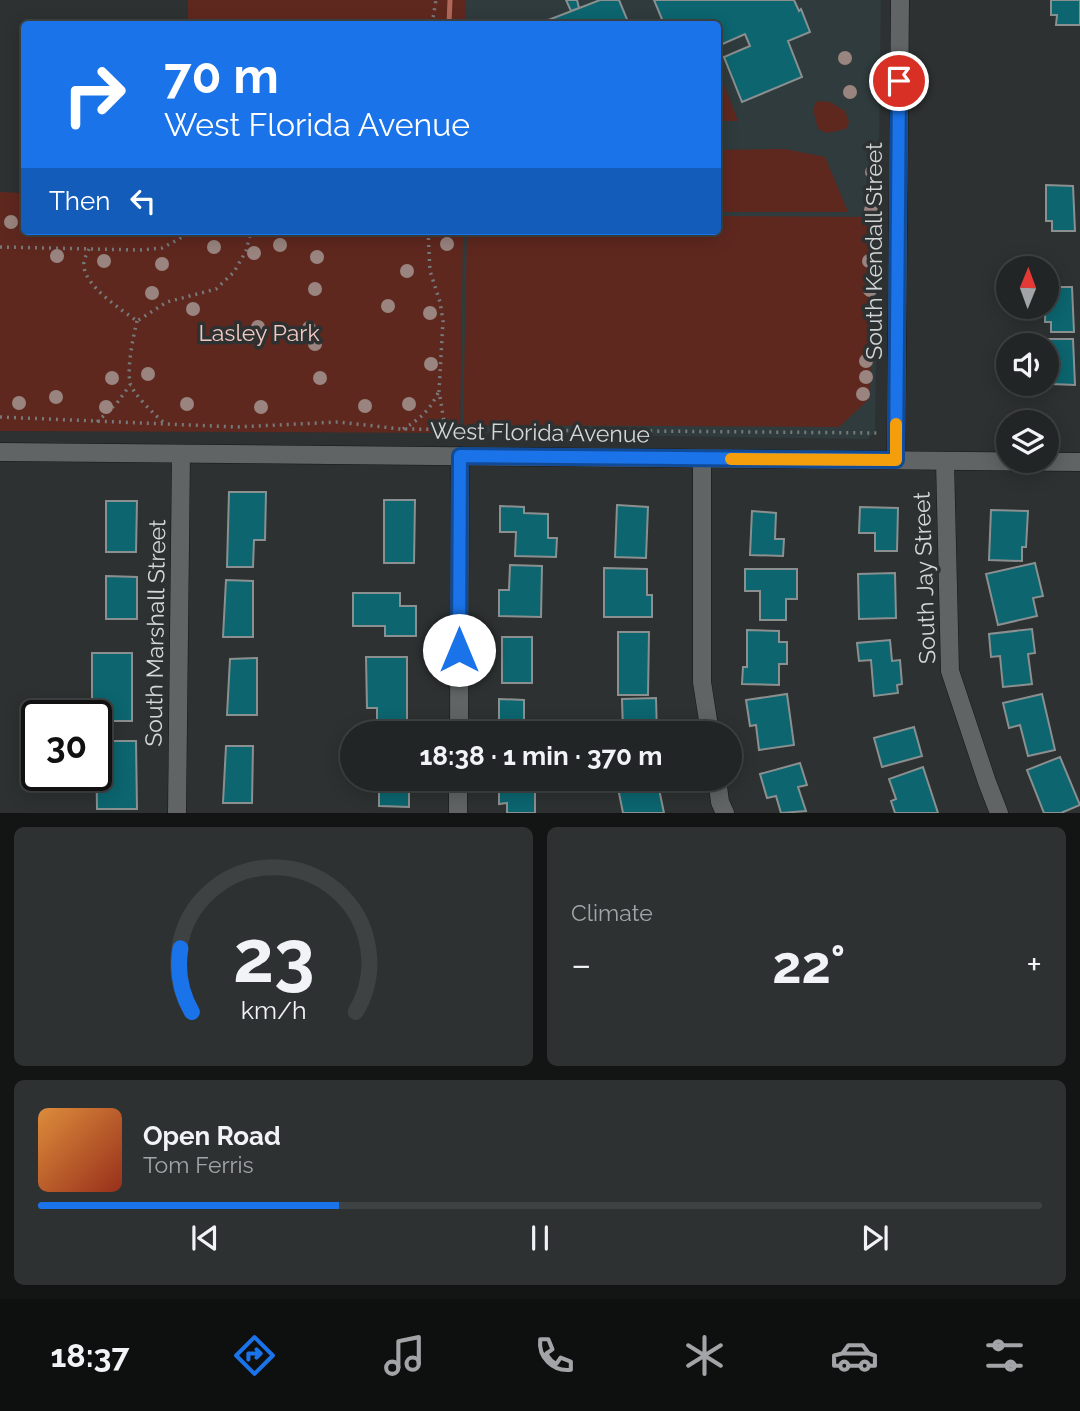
<!DOCTYPE html>
<meta charset="utf-8">
<style>
body{margin:0;font-family:Raleway,sans-serif;background:#2e3132;color:#f1f3f6;height:100vh;display:flex;flex-direction:column;font-size:26px;white-space:nowrap}
*{box-sizing:border-box;margin:0}
p{font-size:23px;color:#a2a5a7}
.icon{flex:none;width:38px;height:38px;fill:none;stroke:currentColor;stroke-width:2;stroke-linecap:round;stroke-linejoin:round}
.map{position:relative;height:813px;overflow:hidden}
.drawer{display:flex;flex-direction:column;gap:14px;padding:14px;background:#131414;flex:1}
.drawer>*{flex:none}
.hud{position:absolute;left:21px;top:21px;width:700px;height:214px;border-radius:7px;box-shadow:0 4px 18px #0003,0 0 0 2px #3f4242;background:#1a73e8;color:#fff;overflow:hidden}
.needle{width:46px;rotate:1deg}
.buttons{position:absolute;left:996px;top:256px;display:grid;gap:14px}
.buttons a{display:grid;place-items:center;width:63px;height:63px;border-radius:50%;background:#222525;box-shadow:0 4px 18px #0003,0 0 0 2px #3f4242;font-size:35px}
.speed{position:absolute;left:21px;top:700px;display:flex;gap:14px;font-size:35px;font-weight:700;text-align:center}
.speed>*{display:grid;place-content:center;width:91px;height:91px;border-radius:50%;background:#222525;box-shadow:0 4px 18px #0003,0 0 0 2px #3f4242;line-height:1}
.speed .limit{border:4px solid #111;border-radius:10px;background:#fff;color:#111}
.pin{position:absolute;display:grid;place-items:center;width:60px;height:60px;color:#fff;margin:-30px;border:4px solid #fff;border-radius:50%;box-shadow:0 2px 7px #0007}
.me{position:absolute;width:77px;margin:-38px;rotate:0deg;stroke-linejoin:round;filter:drop-shadow(0 0 5px #0008)}
.turn{display:flex;align-items:center;gap:24px;height:147px;padding:0 28px;font-size:32px}
.turn .icon{width:91px;height:91px;stroke-width:2.5}
.turn b{display:block;font-size:49px;line-height:60px}
.then{display:flex;align-items:center;height:66px;padding:0 28px;background:#0003;gap:14px;font-size:26px}
.big{font-size:52px;font-weight:700;line-height:1.1}
.drawer .card{flex:1;display:flex;flex-direction:column;justify-content:center;gap:10px;min-width:0;padding:0 24px;border-radius:10px;background:#2e3132}
.drawer .dial{align-items:center;gap:0}
.dial svg{height:182px;overflow:visible;fill:none;stroke:#3f4242;stroke-width:7;stroke-linecap:round;text-anchor:middle}
.dial text{fill:#f1f3f6;stroke:none}
.song{display:flex;align-items:center;gap:21px}
.cover{width:84px;height:84px;border-radius:10px;background:linear-gradient(135deg,hsl(30 70% 55%),hsl(10 70% 35%))}
.played{height:7px;border-radius:4px;background:linear-gradient(90deg,#1a73e8 30%,#3f4242 30%)}
.keys{display:flex;justify-content:space-around;direction:ltr}
.heat{display:flex;justify-content:space-between;align-items:center;font-size:38px;direction:ltr}
.drawer .tiles{flex:1;display:grid;gap:14px;grid-template-columns:1fr 1fr}
.card:last-child{grid-column:span 2}
.trip{position:absolute;left:340px;top:721px;width:402px;height:70px;border-radius:35px;background:#222525;box-shadow:0 4px 18px #0003,0 0 0 2px #3f4242;font-weight:700;line-height:70px;text-align:center}
.tabs{display:flex;height:112px;justify-content:space-around;align-items:center;background:#0e0f0f;color:#a2a5a7}
.tabs .icon{width:49px;height:49px}
.tabs .selected{color:#1a73e8}
.tabs b{font-size:32px;color:#f1f3f6}
.map>svg:first-child{display:block}
.built{fill:#303b3d}
.green{fill:#5f281f}
.lines{fill:none;stroke-linecap:round;stroke-linejoin:round}
.stream{stroke:#b0685b;stroke-width:5}
.building{fill:#0c656f;stroke:#8a8f8f;stroke-width:2}
.minor-casing{stroke:#151819;stroke-width:19}
.tertiary-casing{stroke:#151819;stroke-width:19}
.path{stroke:#767a7a;stroke-width:3.5;stroke-dasharray:2 5;stroke-linecap:butt}
.minor{stroke:#606465;stroke-width:18}
.tertiary{stroke:#606465;stroke-width:18}
.tree{fill:#99847f}
.route-casing{stroke:#114b97;stroke-width:18}
.route{stroke:#1a73e8;stroke-width:12}
.slow{stroke:#f59e0b;stroke-width:12}
.labels{text-anchor:middle;dominant-baseline:central;stroke-width:7;stroke-linejoin:round;paint-order:stroke}
.street-label{font-size:23px;fill:#d4d7d7;stroke:#2d3131}
.park-label{font-size:23px;fill:#f2c8bf;stroke:#2d3131}
</style>
<div class="map">
<svg width="1080" height="813" viewBox="0 0 1080 813">
<rect width="100%" height="100%" fill="#2d3131"/>
<!-- built -->
<path class="built" d="M 466,0 L 881,0 L 875,431 L 868,439 L 460,433 L 463,231 L 718,231 L 718,24 L 466,24 Z"/>
<!-- green -->
<path class="green" d="M 188,0 L 466,0 L 466,24 L 188,24 Z
M 718,69 L 738,121 L 718,121 Z
M 817,101 L 830,102 L 845,111 L 849,122 L 846,129 L 827,133 L 818,129 L 813,109 Z
M 785,149 L 825,157 L 848,212 L 718,212 L 718,150 Z
M 0,192 L 24,193 L 24,231 L 463,231 L 460,433 L 0,431 Z
M 718,216 L 874,217 L 870,398 L 839,427 L 463,425 L 467,231 L 718,231 Z"/>
<g class="lines">
<!-- stream -->
<path class="stream" d="M 449,24 L 450,0"/>
</g>
<!-- building -->
<path class="building" d="M 566,0 L 577,0 L 579,8 L 571,11 Z
M 600,0 L 619,0 L 629,24 L 538,24 Z
M 654,0 L 794,0 L 799,11 L 801,9 L 810,32 L 788,41 L 802,77 L 742,102 L 724,57 L 750,46 L 745,34 L 718,46 L 718,24 L 664,24 Z
M 1051,0 L 1080,0 L 1080,25 L 1056,25 L 1057,15 L 1051,15 Z
M 1046,185 L 1073,186 L 1075,231 L 1052,231 L 1052,221 L 1046,221 Z
M 1046,287 L 1072,287 L 1074,332 L 1051,332 L 1051,322 L 1045,322 Z
M 1046,339 L 1073,339 L 1075,385 L 1052,384 L 1052,375 L 1046,375 Z
M 229,492 L 266,492 L 265,540 L 254,540 L 253,567 L 227,567 Z
M 384,500 L 415,500 L 414,563 L 384,563 Z
M 106,501 L 137,501 L 136,552 L 106,552 Z
M 617,505 L 648,507 L 646,558 L 615,557 Z
M 500,506 L 524,507 L 524,513 L 548,514 L 548,538 L 557,538 L 556,557 L 515,556 L 516,532 L 500,532 Z
M 860,507 L 898,508 L 897,551 L 875,551 L 875,533 L 859,533 Z
M 991,510 L 1028,511 L 1026,547 L 1022,547 L 1022,561 L 989,560 Z
M 752,511 L 776,513 L 775,539 L 784,539 L 783,556 L 750,555 Z
M 1035,563 L 1043,596 L 1033,598 L 1037,616 L 998,625 L 986,574 Z
M 510,565 L 542,566 L 541,617 L 499,616 L 499,590 L 509,590 Z
M 604,568 L 647,569 L 647,595 L 652,595 L 652,617 L 604,617 Z
M 745,569 L 797,569 L 797,599 L 786,599 L 786,620 L 760,620 L 760,591 L 745,591 Z
M 895,573 L 896,618 L 859,619 L 858,574 Z
M 106,576 L 137,577 L 137,619 L 106,619 Z
M 226,580 L 253,581 L 253,637 L 223,637 Z
M 353,593 L 400,593 L 400,606 L 416,606 L 416,636 L 385,636 L 385,626 L 353,626 Z
M 1032,629 L 1035,653 L 1028,654 L 1032,684 L 1003,687 L 1000,656 L 991,657 L 989,634 Z
M 747,630 L 779,631 L 779,642 L 787,642 L 787,664 L 779,664 L 779,685 L 742,684 L 743,667 L 747,667 Z
M 618,632 L 649,632 L 648,695 L 618,695 Z
M 502,637 L 532,637 L 532,683 L 502,683 Z
M 890,640 L 892,661 L 900,660 L 902,684 L 897,685 L 898,693 L 874,696 L 871,660 L 859,661 L 857,643 Z
M 92,653 L 132,653 L 132,721 L 96,721 L 96,716 L 92,716 Z
M 366,657 L 407,657 L 407,725 L 377,725 L 377,708 L 367,708 Z
M 257,658 L 257,715 L 227,715 L 230,659 Z
M 787,694 L 794,745 L 759,750 L 756,725 L 750,726 L 746,700 Z
M 1042,694 L 1055,750 L 1028,756 L 1020,725 L 1009,728 L 1003,703 Z
M 656,698 L 657,733 L 623,733 L 622,699 Z
M 499,699 L 524,700 L 524,720 L 531,720 L 531,733 L 499,733 Z
M 914,727 L 922,756 L 882,767 L 874,738 Z
M 96,741 L 136,741 L 137,809 L 97,809 Z
M 226,746 L 253,746 L 252,803 L 223,803 Z
M 1060,757 L 1080,805 L 1061,813 L 1044,813 L 1027,770 Z
M 800,763 L 807,785 L 798,787 L 806,811 L 781,813 L 776,796 L 767,798 L 760,774 Z
M 923,767 L 938,813 L 895,813 L 891,801 L 896,799 L 889,779 Z
M 379,779 L 409,779 L 409,807 L 379,806 Z
M 623,779 L 667,779 L 669,787 L 659,789 L 664,813 L 623,813 L 618,788 L 625,786 Z
M 499,782 L 535,782 L 535,813 L 507,813 L 507,803 L 499,804 Z"/>
<g class="lines">
<!-- minor casing -->
<g class="minor-casing">
<path id="minor" d="M 702,459 L 702,682 L 710,733
M 896,460 L 900,0
M 945,461 L 950,671 L 987,782 L 999,813
M 459,733 L 460,456
M 717,779 L 720,802 L 725,813
M 177,813 L 181,454
M 458,813 L 458,779"/>
</g>
<!-- tertiary casing -->
<g class="tertiary-casing">
<path id="tertiary" d="M 0,452 L 1080,462"/>
</g>
<!-- path -->
<path class="path" d="M 432,24 L 436,0
M 260,231 L 293,231
M 428,231 L 430,271 L 440,302 L 443,321 L 439,391 L 447,440
M 0,247 L 140,250 L 162,248 L 186,235 L 198,231
M 89,249 C 87,253 83,261 84,265 C 84,286 122,310 137,321 L 167,302 L 216,289 L 234,272 L 246,251 L 251,231
M 137,321 C 133,338 127,366 130,383 C 133,394 154,414 163,422
M 0,417 L 237,427 L 338,422 L 401,429 L 880,433
M 97,422 L 117,403 L 130,385
M 403,429 C 419,420 430,410 438,393"/>
<!-- minor -->
<use href="#minor" class="minor"/>
<!-- tertiary -->
<use href="#tertiary" class="tertiary"/>
</g>
<!-- trees -->
<g class="tree">
<circle cx="845" cy="58" r="7"/>
<circle cx="850" cy="92" r="7"/>
<circle cx="872" cy="172" r="7"/>
<circle cx="872" cy="190" r="7"/>
<circle cx="871" cy="210" r="7"/>
<circle cx="11" cy="222" r="7"/>
<circle cx="447" cy="244" r="7"/>
<circle cx="280" cy="245" r="7"/>
<circle cx="214" cy="247" r="7"/>
<circle cx="254" cy="253" r="7"/>
<circle cx="57" cy="256" r="7"/>
<circle cx="317" cy="257" r="7"/>
<circle cx="104" cy="261" r="7"/>
<circle cx="869" cy="261" r="7"/>
<circle cx="162" cy="264" r="7"/>
<circle cx="407" cy="271" r="7"/>
<circle cx="315" cy="289" r="7"/>
<circle cx="870" cy="290" r="7"/>
<circle cx="152" cy="293" r="7"/>
<circle cx="388" cy="306" r="7"/>
<circle cx="193" cy="309" r="7"/>
<circle cx="430" cy="313" r="7"/>
<circle cx="258" cy="327" r="7"/>
<circle cx="309" cy="328" r="7"/>
<circle cx="315" cy="344" r="7"/>
<circle cx="866" cy="361" r="7"/>
<circle cx="431" cy="364" r="7"/>
<circle cx="148" cy="374" r="7"/>
<circle cx="866" cy="377" r="7"/>
<circle cx="112" cy="378" r="7"/>
<circle cx="320" cy="378" r="7"/>
<circle cx="863" cy="394" r="7"/>
<circle cx="56" cy="397" r="7"/>
<circle cx="19" cy="403" r="7"/>
<circle cx="187" cy="404" r="7"/>
<circle cx="409" cy="404" r="7"/>
<circle cx="365" cy="406" r="7"/>
<circle cx="106" cy="407" r="7"/>
<circle cx="261" cy="407" r="7"/>
</g>
<g class="lines">
<!-- route casing -->
<g class="route-casing">
<path id="route" d="M 459,650 L 460,456 L 896,460 L 899,81"/>
</g>
<!-- route -->
<use href="#route" class="route"/>
<!-- slow -->
<path class="slow" d="M 731,459 L 896,460 L 896,424"/>
</g>
<g class="labels">
<!-- street labels -->
<g class="street-label">
<text transform="translate(873 251) rotate(-90)">South Kendall Street</text>
<text transform="translate(540 432) rotate(1)">West Florida Avenue</text>
<text transform="translate(924 578) rotate(-92)">South Jay Street</text>
<text transform="translate(155 633) rotate(-89)">South Marshall Street</text>
</g>
<!-- park labels -->
<g class="park-label">
<text x="259" y="332">Lasley Park</text>
</g>
</g>
</svg>
<div class="buttons">
<a><svg class="needle" viewBox="-14 -14 28 28"><path d="M0-13l5 13h-10z" fill="#e53935"/><path d="M0 13l5-13h-10z" fill="#a2a5a7"/></svg></a>
<a><svg class="icon" aria-label="sound" viewBox="0 0 24 24"><path d="M4 9h4l5-4v14l-5-4H4zM17 9q2 3 0 6"/></svg></a>
<a><svg class="icon" aria-label="layers" viewBox="0 0 24 24"><path d="M12 4l9 5-9 5-9-5zM3 14l9 5 9-5"/></svg></a>
</div>
<div class="speed"><div class="limit">30</div></div>
<div class="pin" style="left:899px;top:81px;background:#d93025"><svg class="icon" aria-label="arrive" viewBox="0 0 24 24"><path d="M6 21V4h12l-3 4 3 4H6"/></svg></div>
<svg class="me" style="left:459px;top:650px" viewBox="-20 -20 40 40"><circle r="19" fill="#fff"/><path d="M0-13L10 11 0 6-10 11z" fill="#1a73e8"/></svg>
<div class="trip">18:38 · 1 min · 370 m</div>
<div class="hud">
<div class="turn"><svg class="icon" aria-label="right" viewBox="0 0 24 24"><path d="M7 20v-9h11M14 6l5 5-5 5"/></svg><div><b>70 m</b>West Florida Avenue</div></div>
<div class="then">Then<svg class="icon" aria-label="left" viewBox="0 0 24 24"><path d="M17 20v-9H6M10 6l-5 5 5 5"/></svg></div>
</div>
</div>
<section class="drawer">
<div class="tiles">
<div class="card dial"><svg viewBox="0 0 100 80">
<path d="M14 69A42 42 0 1 1 86 69"/>
<path d="M14 69A42 42 0 0 1 9 41" stroke="#1a73e8"/>
<text x="50" y="56" font-size="32" font-weight="700">23</text>
<text x="50" y="72" font-size="11">km/h</text>
</svg></div>
<div class="card"><p>Climate</p>
<div class="heat"><a>−</a><b class="big">22°</b><a>+</a></div>
</div>
<div class="card">
<div class="song"><i class="cover"></i><div><b>Open Road</b><p>Tom Ferris</p></div></div>
<div class="played"></div>
<div class="keys"><svg class="icon" aria-label="previous" viewBox="0 0 24 24"><path d="M18 5L8 12l10 7zM5 5v14"/></svg><svg class="icon" aria-label="pause" viewBox="0 0 24 24"><path d="M8 5v14M16 5v14"/></svg><svg class="icon" aria-label="next" viewBox="0 0 24 24"><path d="M6 5l10 7-10 7zM19 5v14"/></svg></div>
</div>
</div>
</section>
<nav class="tabs">
<b>18:37</b>
<svg class="icon selected" aria-label="directions" viewBox="0 0 24 24"><path d="M12 3l9 9-9 9-9-9zM9 14v-3h6M13 9l2 2-2 2"/></svg>
<svg class="icon" aria-label="music" viewBox="0 0 24 24"><path d="M9 18V5l10-2v13"/><circle cx="6" cy="18" r="3"/><circle cx="16" cy="16" r="3"/></svg>
<svg class="icon" aria-label="phone" viewBox="0 0 24 24"><path d="M5 4h4l2 5-3 2q2 4 5 5l2-3 5 2v4C11 20 4 13 5 4z"/></svg>
<svg class="icon" aria-label="climate" viewBox="0 0 24 24"><path d="M12 3v18M4 7l16 10M4 17L20 7"/></svg>
<svg class="icon" aria-label="car" viewBox="0 0 24 24"><path d="M5 17H2v-5l4-1 3-4h7l3 4 3 1v5h-3M9 17h6M6 11h13"/><circle cx="7" cy="17" r="2"/><circle cx="17" cy="17" r="2"/></svg>
<svg class="icon" aria-label="filters" viewBox="0 0 24 24"><path d="M4 7h16M4 17h16"/><circle cx="9" cy="7" r="2"/><circle cx="15" cy="17" r="2"/></svg>
</nav>
